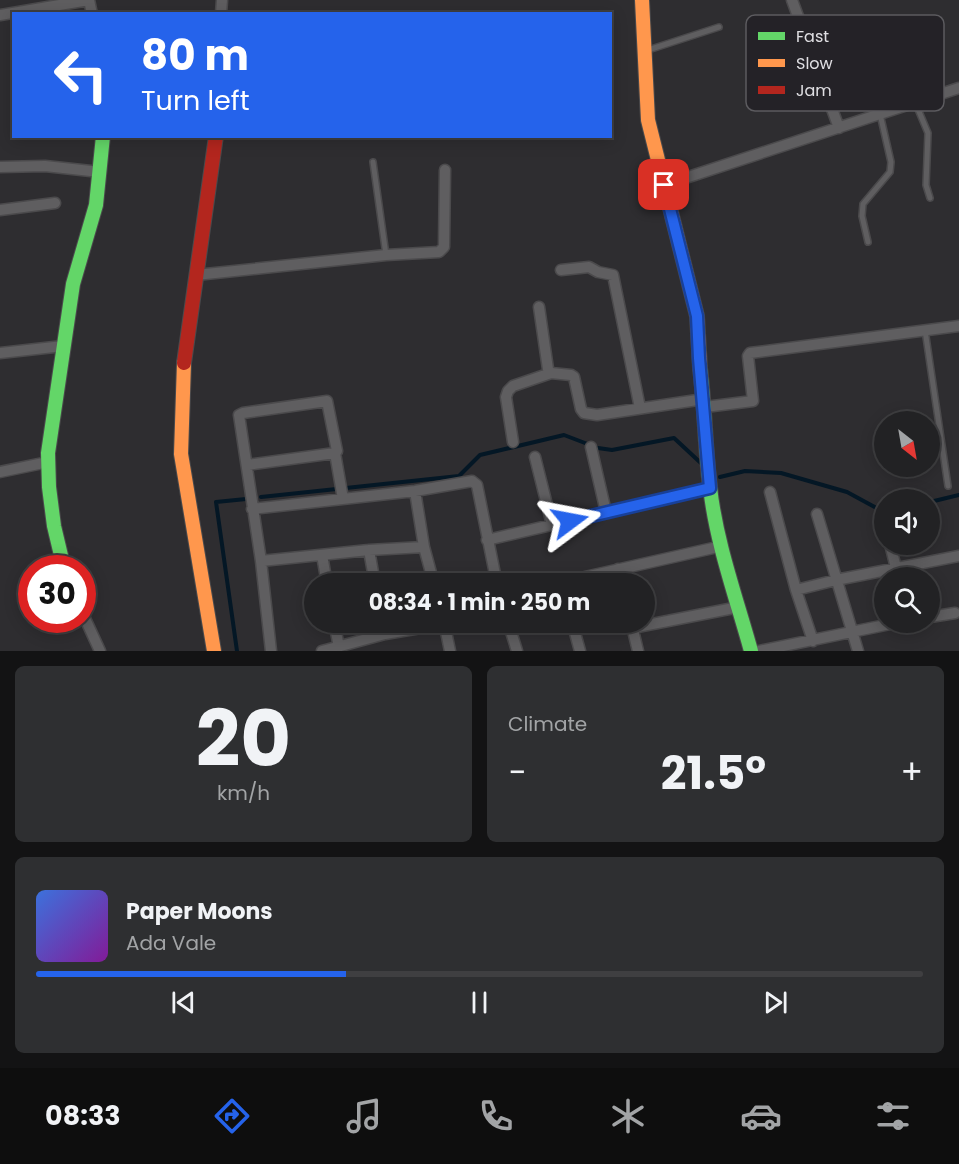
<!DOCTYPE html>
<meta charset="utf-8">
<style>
body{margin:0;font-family:Poppins,sans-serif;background:#2e2f31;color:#f1f3f6;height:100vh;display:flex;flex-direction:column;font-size:22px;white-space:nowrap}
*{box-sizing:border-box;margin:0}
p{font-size:20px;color:#a2a4a6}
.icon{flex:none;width:33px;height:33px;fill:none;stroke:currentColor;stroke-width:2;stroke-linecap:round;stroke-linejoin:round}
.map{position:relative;height:651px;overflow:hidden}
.panel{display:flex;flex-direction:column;gap:15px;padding:15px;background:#131314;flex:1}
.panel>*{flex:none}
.banner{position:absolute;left:12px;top:12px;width:600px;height:126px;border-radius:0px;box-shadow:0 3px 15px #0003,0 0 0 2px #3f3f41;background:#2563eb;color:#fff;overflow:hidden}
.needle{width:39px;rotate:149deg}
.fabs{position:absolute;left:874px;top:411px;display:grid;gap:12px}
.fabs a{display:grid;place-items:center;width:66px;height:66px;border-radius:50%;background:#222224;box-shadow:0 3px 15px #0003,0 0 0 2px #3f3f41;font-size:30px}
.speed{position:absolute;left:18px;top:555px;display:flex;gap:12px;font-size:30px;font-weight:700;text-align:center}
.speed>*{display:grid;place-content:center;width:78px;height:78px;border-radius:50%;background:#222224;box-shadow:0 3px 15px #0003,0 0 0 2px #3f3f41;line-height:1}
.speed .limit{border:9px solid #d22;background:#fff;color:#111}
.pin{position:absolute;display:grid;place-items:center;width:51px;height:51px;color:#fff;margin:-26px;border-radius:12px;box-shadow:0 3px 9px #0006}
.me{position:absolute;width:66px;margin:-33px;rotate:77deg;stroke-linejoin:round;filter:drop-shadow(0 0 4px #0008)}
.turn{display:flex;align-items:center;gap:21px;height:126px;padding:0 30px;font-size:27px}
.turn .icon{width:78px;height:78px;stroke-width:2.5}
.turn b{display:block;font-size:42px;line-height:51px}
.big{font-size:45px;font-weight:700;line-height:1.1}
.panel .widget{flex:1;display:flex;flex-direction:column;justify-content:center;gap:9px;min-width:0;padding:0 21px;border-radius:9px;background:#2e2f31}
.panel .dial{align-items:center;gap:0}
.dial b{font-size:78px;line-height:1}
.song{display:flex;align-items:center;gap:18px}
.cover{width:72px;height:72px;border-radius:9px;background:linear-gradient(135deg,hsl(220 70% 55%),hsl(290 70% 35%))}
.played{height:6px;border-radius:3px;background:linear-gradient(90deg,#2563eb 35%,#3f3f41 35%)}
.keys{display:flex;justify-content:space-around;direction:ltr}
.heat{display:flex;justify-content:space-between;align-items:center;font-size:33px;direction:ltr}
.panel .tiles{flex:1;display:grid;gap:15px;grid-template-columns:1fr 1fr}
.widget:last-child{grid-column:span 2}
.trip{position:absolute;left:304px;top:573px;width:351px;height:60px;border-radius:30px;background:#222224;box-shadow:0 3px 15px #0003,0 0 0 2px #3f3f41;font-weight:700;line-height:60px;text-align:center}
.tab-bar{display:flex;height:96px;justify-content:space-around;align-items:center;background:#0e0e0e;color:#a2a4a6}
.tab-bar .icon{width:42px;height:42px}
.tab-bar .current{color:#2563eb}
.tab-bar b{font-size:27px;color:#f1f3f6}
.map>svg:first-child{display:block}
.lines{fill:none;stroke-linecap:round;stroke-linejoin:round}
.stream{stroke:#041725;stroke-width:4}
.lane-casing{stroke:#4b4a4c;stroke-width:8}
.street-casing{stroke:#4b4a4c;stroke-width:13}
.fast-casing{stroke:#4b4a4c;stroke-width:16}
.slow-casing{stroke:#4b4a4c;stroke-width:16}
.jam-casing{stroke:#4b4a4c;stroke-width:16}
.lane{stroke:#5f5e60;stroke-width:5}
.street{stroke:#5f5e60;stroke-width:10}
.fast{stroke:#63d668;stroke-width:14}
.slow{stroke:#ff974d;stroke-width:14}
.jam{stroke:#b3261e;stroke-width:14}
.route-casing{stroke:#184099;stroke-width:15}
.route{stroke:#2563eb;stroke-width:10}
.key{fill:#242227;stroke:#5c5b5f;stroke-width:1.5}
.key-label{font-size:16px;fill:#e0dfe3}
</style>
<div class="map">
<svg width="959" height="651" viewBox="0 0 959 651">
<rect width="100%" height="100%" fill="#2e2d30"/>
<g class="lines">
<!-- stream -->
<path class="stream" d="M 720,477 L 745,471 L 781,473 L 847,492 L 882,511
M 261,497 L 459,476 L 480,455 L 564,435 L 598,448 L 612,450 L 674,438 L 703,465
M 930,502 L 959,495
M 237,651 L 216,502 L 246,499"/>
<!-- lane casing -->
<g class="lane-casing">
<path id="lane" d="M 877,39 L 902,107
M 645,51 L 719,27
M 915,102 L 928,133 L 926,185 L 930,198
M 373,162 L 386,255
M 868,242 L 862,216 L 863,204 L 890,172 L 891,162 L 880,114
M 925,330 L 948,486"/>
</g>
<!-- street casing -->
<g class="street-casing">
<path id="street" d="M 89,0 L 92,14
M 792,0 L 839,128
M 221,14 L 222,0
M 0,15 L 89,0
M 0,167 L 45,166 L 100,172
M 664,185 L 959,88
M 0,210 L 55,203
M 561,270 L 589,267 L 598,272 L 613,275 L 640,408
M 196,275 L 386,255 L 439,252 L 444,247 L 445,170
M 539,307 L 548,369 L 551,373 L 571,375 L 574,377 L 581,409 L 584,413 L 597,415 L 704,399
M 0,353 L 63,346
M 705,407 L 753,401 L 748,356 L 750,353 L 959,326
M 513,442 L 506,397 L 508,391 L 513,386 L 551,373
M 591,447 L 606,512
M 335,453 L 343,499
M 535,457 L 552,525
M 247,465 L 335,453 L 337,451 L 327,401 L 243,413 L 239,415 L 261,561 L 271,651
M 0,472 L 48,462
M 415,491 L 424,547 L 434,584
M 770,492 L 796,590 L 813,641
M 252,509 L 415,491 L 472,481 L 477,485 L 497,584
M 883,513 L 885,522
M 817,514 L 858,651
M 487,540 L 710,488
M 890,544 L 896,568
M 369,550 L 375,584
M 322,555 L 327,584
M 261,561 L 369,550 L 424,547
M 618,569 L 622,584
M 554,584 L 722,546
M 796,590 L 836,580 L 959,556
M 82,612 L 100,651
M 930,617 L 955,613
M 334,622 L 339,647
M 444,622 L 450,651
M 508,622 L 517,651
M 572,622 L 580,651
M 631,622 L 638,651
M 632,628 L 739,607
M 322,651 L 385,634 L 444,624
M 759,651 L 900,622"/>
</g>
<!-- fast casing -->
<g class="fast-casing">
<path id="fast" d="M 700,368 C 705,408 705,447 710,487 C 716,542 736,597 751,651
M 64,568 L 54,526 L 49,487 L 48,453 L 73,284 L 96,205 L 103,136"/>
</g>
<!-- slow casing -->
<g class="slow-casing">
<path id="slow" d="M 642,0 L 648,120 L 697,316 L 700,368
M 184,363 L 181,454 L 214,651"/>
</g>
<!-- jam casing -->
<g class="jam-casing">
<path id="jam" d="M 184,363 L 216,136"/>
</g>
<!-- lane -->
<use href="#lane" class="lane"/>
<!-- street -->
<use href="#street" class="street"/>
<!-- fast -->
<use href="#fast" class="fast"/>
<!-- slow -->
<use href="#slow" class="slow"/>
<!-- jam -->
<use href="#jam" class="jam"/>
</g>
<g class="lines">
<!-- route casing -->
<g class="route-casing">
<path id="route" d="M 570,521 L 710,488 L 699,358 L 697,316 L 664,185"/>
</g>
<!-- route -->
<use href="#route" class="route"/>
</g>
<!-- legend -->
<rect x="746" y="15" width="198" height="96" rx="9" class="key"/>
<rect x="758" y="32" width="27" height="8" fill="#63d668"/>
<rect x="758" y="59" width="27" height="8" fill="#ff974d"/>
<rect x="758" y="86" width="27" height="8" fill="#b3261e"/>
<g class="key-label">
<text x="796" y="42">Fast</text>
<text x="796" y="69">Slow</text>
<text x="796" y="96">Jam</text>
</g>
</svg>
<div class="fabs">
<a><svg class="needle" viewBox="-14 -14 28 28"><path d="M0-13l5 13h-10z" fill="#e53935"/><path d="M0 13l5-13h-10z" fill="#a2a4a6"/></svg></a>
<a><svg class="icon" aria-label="sound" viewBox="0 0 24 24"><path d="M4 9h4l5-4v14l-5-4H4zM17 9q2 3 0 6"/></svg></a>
<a><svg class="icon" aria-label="search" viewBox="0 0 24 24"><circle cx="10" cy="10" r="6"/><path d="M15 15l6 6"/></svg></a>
</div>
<div class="speed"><div class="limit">30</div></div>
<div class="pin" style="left:664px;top:185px;background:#d93025"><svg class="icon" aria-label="arrive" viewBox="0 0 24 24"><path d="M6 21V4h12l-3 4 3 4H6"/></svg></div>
<svg class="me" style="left:570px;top:521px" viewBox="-20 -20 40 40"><path d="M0-17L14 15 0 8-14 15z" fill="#2563eb" stroke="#fff" stroke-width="4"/></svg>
<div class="trip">08:34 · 1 min · 250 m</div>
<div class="banner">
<div class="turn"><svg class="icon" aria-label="left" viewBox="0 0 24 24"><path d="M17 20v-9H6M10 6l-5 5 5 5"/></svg><div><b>80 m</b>Turn left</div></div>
</div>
</div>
<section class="panel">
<div class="tiles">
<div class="widget dial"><b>20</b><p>km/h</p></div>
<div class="widget"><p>Climate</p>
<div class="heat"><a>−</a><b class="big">21.5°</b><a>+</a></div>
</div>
<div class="widget">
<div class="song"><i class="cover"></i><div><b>Paper Moons</b><p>Ada Vale</p></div></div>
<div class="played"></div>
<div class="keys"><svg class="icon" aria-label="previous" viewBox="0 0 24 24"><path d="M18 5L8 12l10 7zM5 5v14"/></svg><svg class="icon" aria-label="pause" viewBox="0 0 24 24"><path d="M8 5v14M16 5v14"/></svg><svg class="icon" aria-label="next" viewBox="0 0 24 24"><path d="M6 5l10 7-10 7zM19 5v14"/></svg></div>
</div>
</div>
</section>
<nav class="tab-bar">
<b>08:33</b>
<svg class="icon current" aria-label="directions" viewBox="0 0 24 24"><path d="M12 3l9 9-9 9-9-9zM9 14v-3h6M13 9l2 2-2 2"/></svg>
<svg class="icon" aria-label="music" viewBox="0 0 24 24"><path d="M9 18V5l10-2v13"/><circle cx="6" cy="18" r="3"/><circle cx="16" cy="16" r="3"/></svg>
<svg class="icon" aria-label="phone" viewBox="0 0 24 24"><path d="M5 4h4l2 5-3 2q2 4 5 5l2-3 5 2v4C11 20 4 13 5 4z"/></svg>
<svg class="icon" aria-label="climate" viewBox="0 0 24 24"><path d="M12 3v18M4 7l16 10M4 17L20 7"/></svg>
<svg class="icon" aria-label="car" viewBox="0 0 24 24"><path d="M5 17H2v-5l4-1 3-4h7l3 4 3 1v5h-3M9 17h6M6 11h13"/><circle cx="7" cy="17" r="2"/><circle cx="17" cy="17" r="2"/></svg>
<svg class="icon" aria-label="filters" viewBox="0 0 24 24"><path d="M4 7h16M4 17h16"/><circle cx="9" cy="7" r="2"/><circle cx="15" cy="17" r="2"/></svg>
</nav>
